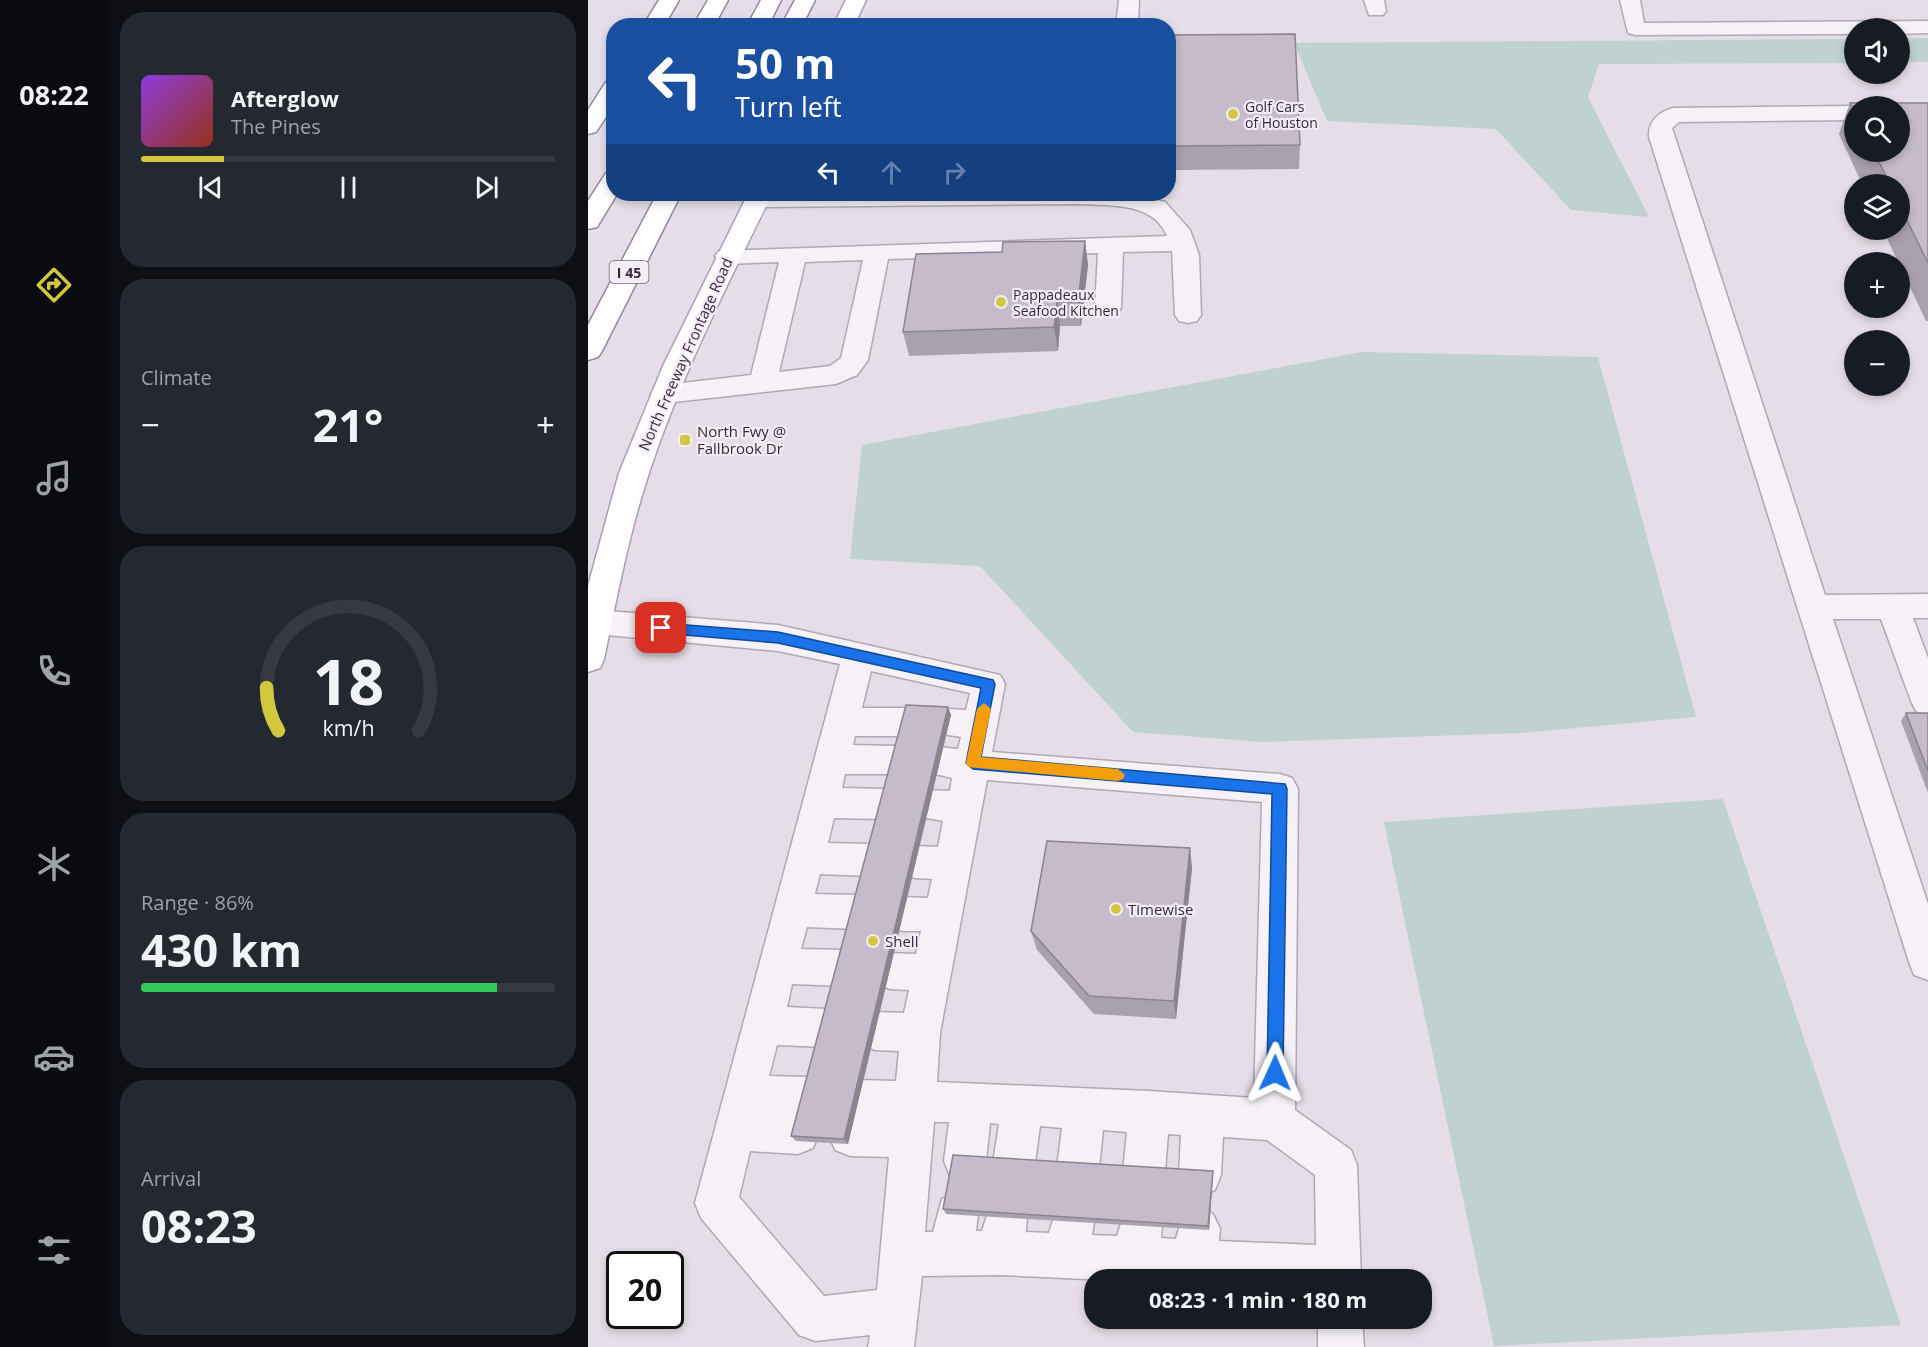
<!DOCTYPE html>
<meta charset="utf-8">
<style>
body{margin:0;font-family:"Open Sans",sans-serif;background:#242831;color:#f1f3f6;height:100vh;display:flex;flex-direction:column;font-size:22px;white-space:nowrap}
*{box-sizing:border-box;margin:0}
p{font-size:20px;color:#9ea1a6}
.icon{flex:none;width:33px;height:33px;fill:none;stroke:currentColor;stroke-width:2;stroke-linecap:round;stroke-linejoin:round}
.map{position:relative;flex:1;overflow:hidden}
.details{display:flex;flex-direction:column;gap:12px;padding:12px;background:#0d0f14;width:480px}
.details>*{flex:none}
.guide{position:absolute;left:18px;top:18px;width:570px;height:183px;border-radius:24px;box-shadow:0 3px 9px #0003;background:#1a4fa0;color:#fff;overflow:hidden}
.tools{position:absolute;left:1256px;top:18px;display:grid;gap:12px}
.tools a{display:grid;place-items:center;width:66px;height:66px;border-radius:50%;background:#171b24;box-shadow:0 3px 9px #0003;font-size:30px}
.speed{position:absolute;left:18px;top:1251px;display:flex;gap:12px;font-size:30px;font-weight:700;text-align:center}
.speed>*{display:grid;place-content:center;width:78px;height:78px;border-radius:50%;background:#171b24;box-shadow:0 3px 9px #0003;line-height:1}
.speed .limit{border:3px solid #111;border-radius:9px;background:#fff;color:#111}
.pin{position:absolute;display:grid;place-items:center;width:51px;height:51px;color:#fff;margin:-26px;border-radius:12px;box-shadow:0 3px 9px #0006}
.me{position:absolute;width:66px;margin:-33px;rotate:1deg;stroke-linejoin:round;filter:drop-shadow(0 0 4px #0008)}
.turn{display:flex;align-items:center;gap:21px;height:126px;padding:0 30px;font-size:27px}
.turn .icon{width:78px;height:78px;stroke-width:2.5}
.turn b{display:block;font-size:42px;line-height:51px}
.lanes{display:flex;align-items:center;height:57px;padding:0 30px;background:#0003;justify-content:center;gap:30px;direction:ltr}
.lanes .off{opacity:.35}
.big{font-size:45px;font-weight:700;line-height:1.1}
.details .tile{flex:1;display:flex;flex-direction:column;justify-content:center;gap:9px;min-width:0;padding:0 21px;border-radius:24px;background:#242831}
.details .dial{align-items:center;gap:0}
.dial svg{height:156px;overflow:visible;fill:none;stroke:#363941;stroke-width:7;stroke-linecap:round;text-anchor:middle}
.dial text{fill:#f1f3f6;stroke:none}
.song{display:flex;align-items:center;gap:18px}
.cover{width:72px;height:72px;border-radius:9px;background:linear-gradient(135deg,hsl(270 70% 55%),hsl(10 70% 35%))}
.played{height:6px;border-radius:3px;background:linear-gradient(90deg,#d2c83e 20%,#363941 20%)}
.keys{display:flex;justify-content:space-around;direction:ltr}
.heat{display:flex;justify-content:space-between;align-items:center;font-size:33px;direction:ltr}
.charge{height:9px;border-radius:4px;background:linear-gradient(90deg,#34c759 86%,#363941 0)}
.trip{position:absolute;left:496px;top:1269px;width:348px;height:60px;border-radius:24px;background:#171b24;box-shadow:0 3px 9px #0003;font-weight:700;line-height:60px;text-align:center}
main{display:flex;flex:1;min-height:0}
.tabs{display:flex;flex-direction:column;width:108px;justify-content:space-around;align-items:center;background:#090b0e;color:#9ea1a6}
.tabs .icon{width:42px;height:42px}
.tabs .on{color:#d2c83e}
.tabs b{font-size:27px;color:#f1f3f6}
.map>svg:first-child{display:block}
.green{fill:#bfd2cf}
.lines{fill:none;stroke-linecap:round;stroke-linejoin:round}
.minor-casing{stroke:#b1a7b5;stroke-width:3}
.major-casing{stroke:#ad9db4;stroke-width:3}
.highway-casing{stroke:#97859f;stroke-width:3}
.minor{fill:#f5f1f6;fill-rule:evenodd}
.major{fill:#fff;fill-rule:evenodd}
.highway{fill:#fff;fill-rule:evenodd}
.wall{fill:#aaa1af;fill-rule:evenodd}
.shaded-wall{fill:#8b838e}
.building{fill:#c6bbcb;stroke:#8b838e;stroke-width:1.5}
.route{fill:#1a73e8;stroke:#114b97;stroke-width:1.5}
.slow{fill:#f59e0b}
.poi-dot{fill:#d2c83e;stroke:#f3edf6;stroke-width:2}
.labels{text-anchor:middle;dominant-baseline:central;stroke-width:4.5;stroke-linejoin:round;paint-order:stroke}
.far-poi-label{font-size:14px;fill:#39273f;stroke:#f3edf6;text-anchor:start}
.shield{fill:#f3edf6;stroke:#716276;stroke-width:1.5}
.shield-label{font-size:14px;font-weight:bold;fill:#39273f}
.street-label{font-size:15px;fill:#39273f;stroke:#f3edf6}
.poi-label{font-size:15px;fill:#39273f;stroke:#f3edf6;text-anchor:start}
</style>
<main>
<nav class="tabs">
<b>08:22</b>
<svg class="icon on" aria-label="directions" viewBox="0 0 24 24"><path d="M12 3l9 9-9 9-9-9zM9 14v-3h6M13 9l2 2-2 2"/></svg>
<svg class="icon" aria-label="music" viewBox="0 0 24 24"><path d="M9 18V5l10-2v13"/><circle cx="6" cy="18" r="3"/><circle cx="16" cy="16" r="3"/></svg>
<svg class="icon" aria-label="phone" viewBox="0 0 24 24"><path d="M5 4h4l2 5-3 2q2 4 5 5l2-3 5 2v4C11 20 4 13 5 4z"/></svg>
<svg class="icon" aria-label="climate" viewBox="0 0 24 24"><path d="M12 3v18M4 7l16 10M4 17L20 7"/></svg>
<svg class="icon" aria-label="car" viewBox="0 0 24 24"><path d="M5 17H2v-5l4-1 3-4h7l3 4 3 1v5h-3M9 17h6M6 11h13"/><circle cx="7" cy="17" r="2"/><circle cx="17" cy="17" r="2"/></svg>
<svg class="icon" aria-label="filters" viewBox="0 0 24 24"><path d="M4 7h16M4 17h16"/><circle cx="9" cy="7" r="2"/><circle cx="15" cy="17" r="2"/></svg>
</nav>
<section class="details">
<div class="tile">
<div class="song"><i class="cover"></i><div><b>Afterglow</b><p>The Pines</p></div></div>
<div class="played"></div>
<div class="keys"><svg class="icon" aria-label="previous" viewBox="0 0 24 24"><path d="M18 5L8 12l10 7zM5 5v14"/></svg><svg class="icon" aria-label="pause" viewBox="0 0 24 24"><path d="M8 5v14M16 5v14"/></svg><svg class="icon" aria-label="next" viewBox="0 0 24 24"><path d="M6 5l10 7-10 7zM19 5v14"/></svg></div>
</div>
<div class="tile"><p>Climate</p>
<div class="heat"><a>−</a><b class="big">21°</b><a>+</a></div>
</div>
<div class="tile dial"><svg viewBox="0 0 100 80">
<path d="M14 69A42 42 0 1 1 86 69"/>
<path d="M14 69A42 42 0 0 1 8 47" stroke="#d2c83e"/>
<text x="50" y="56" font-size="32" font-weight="700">18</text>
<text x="50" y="72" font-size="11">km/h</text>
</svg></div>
<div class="tile"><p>Range · 86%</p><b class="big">430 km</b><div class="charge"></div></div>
<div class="tile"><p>Arrival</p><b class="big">08:23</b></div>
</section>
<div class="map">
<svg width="1340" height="1347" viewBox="0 0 1340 1347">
<rect width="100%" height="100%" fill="#e5dee8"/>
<!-- green -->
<path class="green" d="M 1311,38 L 1340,38 L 1340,62 L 1311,62 Z
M 1266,39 L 1266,63 L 1011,64 L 1000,97 L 1061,217 L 983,210 L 908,129 L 739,121 L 706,43 Z
M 774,352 L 1010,357 L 1108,717 L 932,733 L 675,742 L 545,732 L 392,566 L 262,559 L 274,445 Z
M 1135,799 L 1313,1325 L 906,1346 L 796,822 Z"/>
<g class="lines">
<!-- minor casing -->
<g class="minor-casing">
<path id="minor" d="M 531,0 L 551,0 L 550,26 L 528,26 Z
M 776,0 L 796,0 L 798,11 L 795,15 L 781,15 Z
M 1032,0 L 1052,0 L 1056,23 L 1340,21 L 1340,33 L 1311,34 L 1311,28 L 1266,28 L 1266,34 L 1047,35 L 1040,33 Z
M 1266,106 L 1266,120 L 1091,122 L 1084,128 L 1237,595 L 1340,594 L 1340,618 L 1325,618 L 1340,658 L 1340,715 L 1328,711 L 1323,701 L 1293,619 L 1245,619 L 1340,904 L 1340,980 L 1326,975 L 1321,962 L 1061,137 C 1060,122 1070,112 1085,108 Z
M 165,194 L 541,194 L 577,202 L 602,230 L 611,255 L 613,315 L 609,321 L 600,323 L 591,321 L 587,315 L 584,251 L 535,252 L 533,308 L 529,314 L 520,316 L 511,314 L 507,308 L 510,253 L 300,259 L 280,360 L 269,375 L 248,384 L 77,403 L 67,401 L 63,394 L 67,387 L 77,385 L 163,375 L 191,262 L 140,264 L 131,261 L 127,256 L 131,251 L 579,236 C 565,201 520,206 489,204 L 168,207 L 159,205 L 156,200 ZM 275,260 L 253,358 L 242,366 L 191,372 L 217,262 Z
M 8,610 L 190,625 L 412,675 L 417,684 L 404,752 L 692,774 L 704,778 L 710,789 L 707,1110 L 763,1150 L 769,1165 L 773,1280 L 517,1280 L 413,1275 L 334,1276 L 326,1347 L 280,1347 L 282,1335 L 227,1341 L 211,1335 L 113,1218 L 107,1203 L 252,664 L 190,651 L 8,634 L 0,632 L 0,612 ZM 283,671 L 382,693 L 378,710 L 361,709 L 349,713 L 344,723 L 349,733 L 373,737 L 370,749 L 351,747 L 339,752 L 334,762 L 339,772 L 364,778 L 362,791 L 341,790 L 328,794 L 323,805 L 328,816 L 355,821 L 350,847 L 327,846 L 314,851 L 309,862 L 314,873 L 327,878 L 344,879 L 340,898 L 315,897 L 302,902 L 296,914 L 302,926 L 315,931 L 333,931 L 328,954 L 302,953 L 288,958 L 283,971 L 288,984 L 302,989 L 321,990 L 316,1013 L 287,1012 L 273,1018 L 267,1031 L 273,1044 L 287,1050 L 311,1051 L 308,1081 L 270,1080 L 256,1086 L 250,1100 L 256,1114 L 259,1116 L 247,1120 L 241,1135 L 247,1150 L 262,1156 L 301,1157 L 289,1290 L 236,1296 L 151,1197 L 162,1151 L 210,1154 L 225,1148 L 231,1133 L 225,1118 L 221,1117 L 234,1111 L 240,1097 L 234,1083 L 220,1077 L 181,1076 L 189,1045 L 238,1047 L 252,1041 L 258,1028 L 252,1015 L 238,1009 L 199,1007 L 204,984 L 254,986 L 268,981 L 273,968 L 268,955 L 254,950 L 213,949 L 219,927 L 268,929 L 281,924 L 287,912 L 281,900 L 268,895 L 227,894 L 232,874 L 282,876 L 295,871 L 300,860 L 295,849 L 282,844 L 240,843 L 246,818 L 297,819 L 310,815 L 315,804 L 310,793 L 297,789 L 254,788 L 257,774 L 308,774 L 320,770 L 325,760 L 320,750 L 308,746 L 265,745 L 267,736 L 318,736 L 330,732 L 335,722 L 330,712 L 318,708 L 274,708 ZM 399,780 L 674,802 L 666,1098 L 561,1091 L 349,1082 L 352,1033 ZM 346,1122 L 361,1122 L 356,1161 L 362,1176 L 377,1182 L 392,1176 L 398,1161 L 402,1123 L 411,1124 L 405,1163 L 411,1178 L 426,1184 L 441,1178 L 447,1163 L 452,1126 L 474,1128 L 469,1167 L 475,1182 L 490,1188 L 505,1182 L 511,1167 L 515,1130 L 539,1132 L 535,1171 L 541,1186 L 556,1192 L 571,1186 L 577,1171 L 580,1134 L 593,1135 L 591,1175 L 597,1190 L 612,1196 L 627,1190 L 633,1175 L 635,1137 L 679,1140 L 727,1175 L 728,1245 L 631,1241 L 632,1229 L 625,1214 L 610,1207 L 595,1214 L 588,1239 L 573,1238 L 574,1226 L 567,1211 L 552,1204 L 537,1211 L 529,1236 L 504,1235 L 506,1222 L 499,1207 L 484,1200 L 469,1207 L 461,1233 L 438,1232 L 439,1217 L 433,1202 L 418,1196 L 403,1202 L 394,1231 L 388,1231 L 390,1214 L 384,1199 L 369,1193 L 354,1199 L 345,1232 L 337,1232 Z
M 730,1318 L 774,1318 L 776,1347 L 730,1347 Z"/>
</g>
<!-- major casing -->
<g class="major-casing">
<path id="major" d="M 258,0 L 278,0 L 266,26 L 245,26 Z
M 160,194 L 184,194 C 139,285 93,376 61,473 C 41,533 29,597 16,659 L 12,668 L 0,672 L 0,586 L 31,473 L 75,366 Z"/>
</g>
<!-- highway casing -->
<g class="highway-casing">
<path id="highway" d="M 71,0 L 91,0 L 76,26 L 55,26 Z
M 120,0 L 140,0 L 126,26 L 105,26 Z
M 173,0 L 193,0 L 180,26 L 159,26 Z
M 207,0 L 227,0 L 214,26 L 193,26 Z
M 26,80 L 26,105 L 8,132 L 0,134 L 0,110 L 18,82 Z
M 26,171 L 26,194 L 29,194 L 9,227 L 0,229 L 0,201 L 18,173 Z
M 69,194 L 93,194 L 14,351 L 10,357 L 0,360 L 0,325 Z"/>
</g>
<!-- minor -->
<use href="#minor" class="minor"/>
<!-- major -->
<use href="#major" class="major"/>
<!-- highway -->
<use href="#highway" class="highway"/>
</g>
<!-- wall -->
<path class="wall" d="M 580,35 L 712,145 L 711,169 L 580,170 Z
M 1262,103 L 1340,103 L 1340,321 L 1338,321 L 1295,230 L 1311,230 L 1311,184 L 1274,184 L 1251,134 ZM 1266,106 L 1311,152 L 1266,152 Z
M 497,241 L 500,265 L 493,326 L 472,326 L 470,351 L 321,356 L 315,332 L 414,252 Z
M 360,707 L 363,715 L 260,1144 L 208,1141 L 203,1136 Z
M 1318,713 L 1340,713 L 1340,793 L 1313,721 Z
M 604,868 L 588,1019 L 506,1014 L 449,950 L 443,931 Z
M 625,1176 L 621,1230 L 358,1214 L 355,1209 Z"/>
<!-- shaded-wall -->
<path class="shaded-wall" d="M 497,241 L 500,265 L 493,326 L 490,302 Z
M 469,302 L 472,326 L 470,351 L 466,327 Z
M 360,707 L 363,715 L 260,1144 L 256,1139 Z
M 602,848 L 604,868 L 588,1019 L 586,1001 Z
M 625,1171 L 625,1176 L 621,1230 L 620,1226 Z"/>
<!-- building -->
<path class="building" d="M 707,34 L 712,145 L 580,146 L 580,35 Z
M 1262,103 L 1340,103 L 1340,263 L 1311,204 L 1311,184 L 1302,184 L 1286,152 L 1311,152 L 1311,106 L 1266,106 L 1266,111 Z
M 497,241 L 490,302 L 469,302 L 466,327 L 315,332 L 328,254 L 414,252 L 415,242 Z
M 318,705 L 360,707 L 256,1139 L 203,1136 Z
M 1318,713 L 1340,713 L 1340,771 Z
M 459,841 L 602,848 L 586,1001 L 501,996 L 443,931 Z
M 365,1155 L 625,1171 L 620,1226 L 355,1209 Z"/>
<!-- route -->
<path class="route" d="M 73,623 L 190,632 L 405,680 L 407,684 L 393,757 L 697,784 L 699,789 L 695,1073 L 693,1079 L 687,1081 L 681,1079 L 679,1073 L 684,794 L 385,769 L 378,763 L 393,688 L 190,643 L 73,633 L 66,628 Z"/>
<!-- slow -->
<path class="slow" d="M 396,703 L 403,709 L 393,757 L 530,769 L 537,775 L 535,779 L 530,781 L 380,767 L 378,763 L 389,709 Z"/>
<!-- markers -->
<g class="poi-dot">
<circle cx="645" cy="114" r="6"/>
<circle cx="413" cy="302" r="6"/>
<rect x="91" y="434" width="12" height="12" rx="3"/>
<circle cx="528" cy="909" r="6"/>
<circle cx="285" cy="941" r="6"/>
</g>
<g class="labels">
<!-- far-poi labels -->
<g class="far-poi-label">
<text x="657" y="106">Golf Cars<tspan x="657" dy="16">of Houston</tspan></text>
<text x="425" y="294">Pappadeaux<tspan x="425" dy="16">Seafood Kitchen</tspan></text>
</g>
<!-- shield labels -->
<rect class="shield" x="21.5" y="261" width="39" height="22" rx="4.5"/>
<g class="shield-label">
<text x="41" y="272">I 45</text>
</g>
<!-- street labels -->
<g class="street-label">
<text transform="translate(97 354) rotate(-66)">North Freeway Frontage Road</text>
</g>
<!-- poi labels -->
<g class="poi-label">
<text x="109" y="431">North Fwy @<tspan x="109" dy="17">Fallbrook Dr</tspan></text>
<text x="540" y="909">Timewise</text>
<text x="297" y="941">Shell</text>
</g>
</g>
</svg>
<div class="tools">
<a><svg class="icon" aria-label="sound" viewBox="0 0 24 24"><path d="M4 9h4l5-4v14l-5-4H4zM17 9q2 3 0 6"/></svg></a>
<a><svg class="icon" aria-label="search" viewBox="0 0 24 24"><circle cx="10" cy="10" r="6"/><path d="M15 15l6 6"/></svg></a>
<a><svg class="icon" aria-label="layers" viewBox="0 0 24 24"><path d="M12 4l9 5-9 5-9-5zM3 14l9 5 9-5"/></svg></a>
<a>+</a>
<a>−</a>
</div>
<div class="speed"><div class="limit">20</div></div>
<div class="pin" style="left:73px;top:628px;background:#d93025"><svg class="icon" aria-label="arrive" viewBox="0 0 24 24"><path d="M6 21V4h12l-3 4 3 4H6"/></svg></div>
<svg class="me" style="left:687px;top:1073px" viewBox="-20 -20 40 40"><path d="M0-17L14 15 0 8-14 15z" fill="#1a73e8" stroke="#fff" stroke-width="4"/></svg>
<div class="trip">08:23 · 1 min · 180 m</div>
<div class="guide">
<div class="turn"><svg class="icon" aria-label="left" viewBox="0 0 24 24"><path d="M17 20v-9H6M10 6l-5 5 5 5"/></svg><div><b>50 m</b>Turn left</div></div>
<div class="lanes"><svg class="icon" aria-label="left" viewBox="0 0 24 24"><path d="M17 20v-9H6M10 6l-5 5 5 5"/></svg><svg class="icon off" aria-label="ahead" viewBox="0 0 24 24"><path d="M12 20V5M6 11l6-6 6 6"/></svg><svg class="icon off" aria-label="right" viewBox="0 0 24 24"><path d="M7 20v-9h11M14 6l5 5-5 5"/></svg></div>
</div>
</div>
</main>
